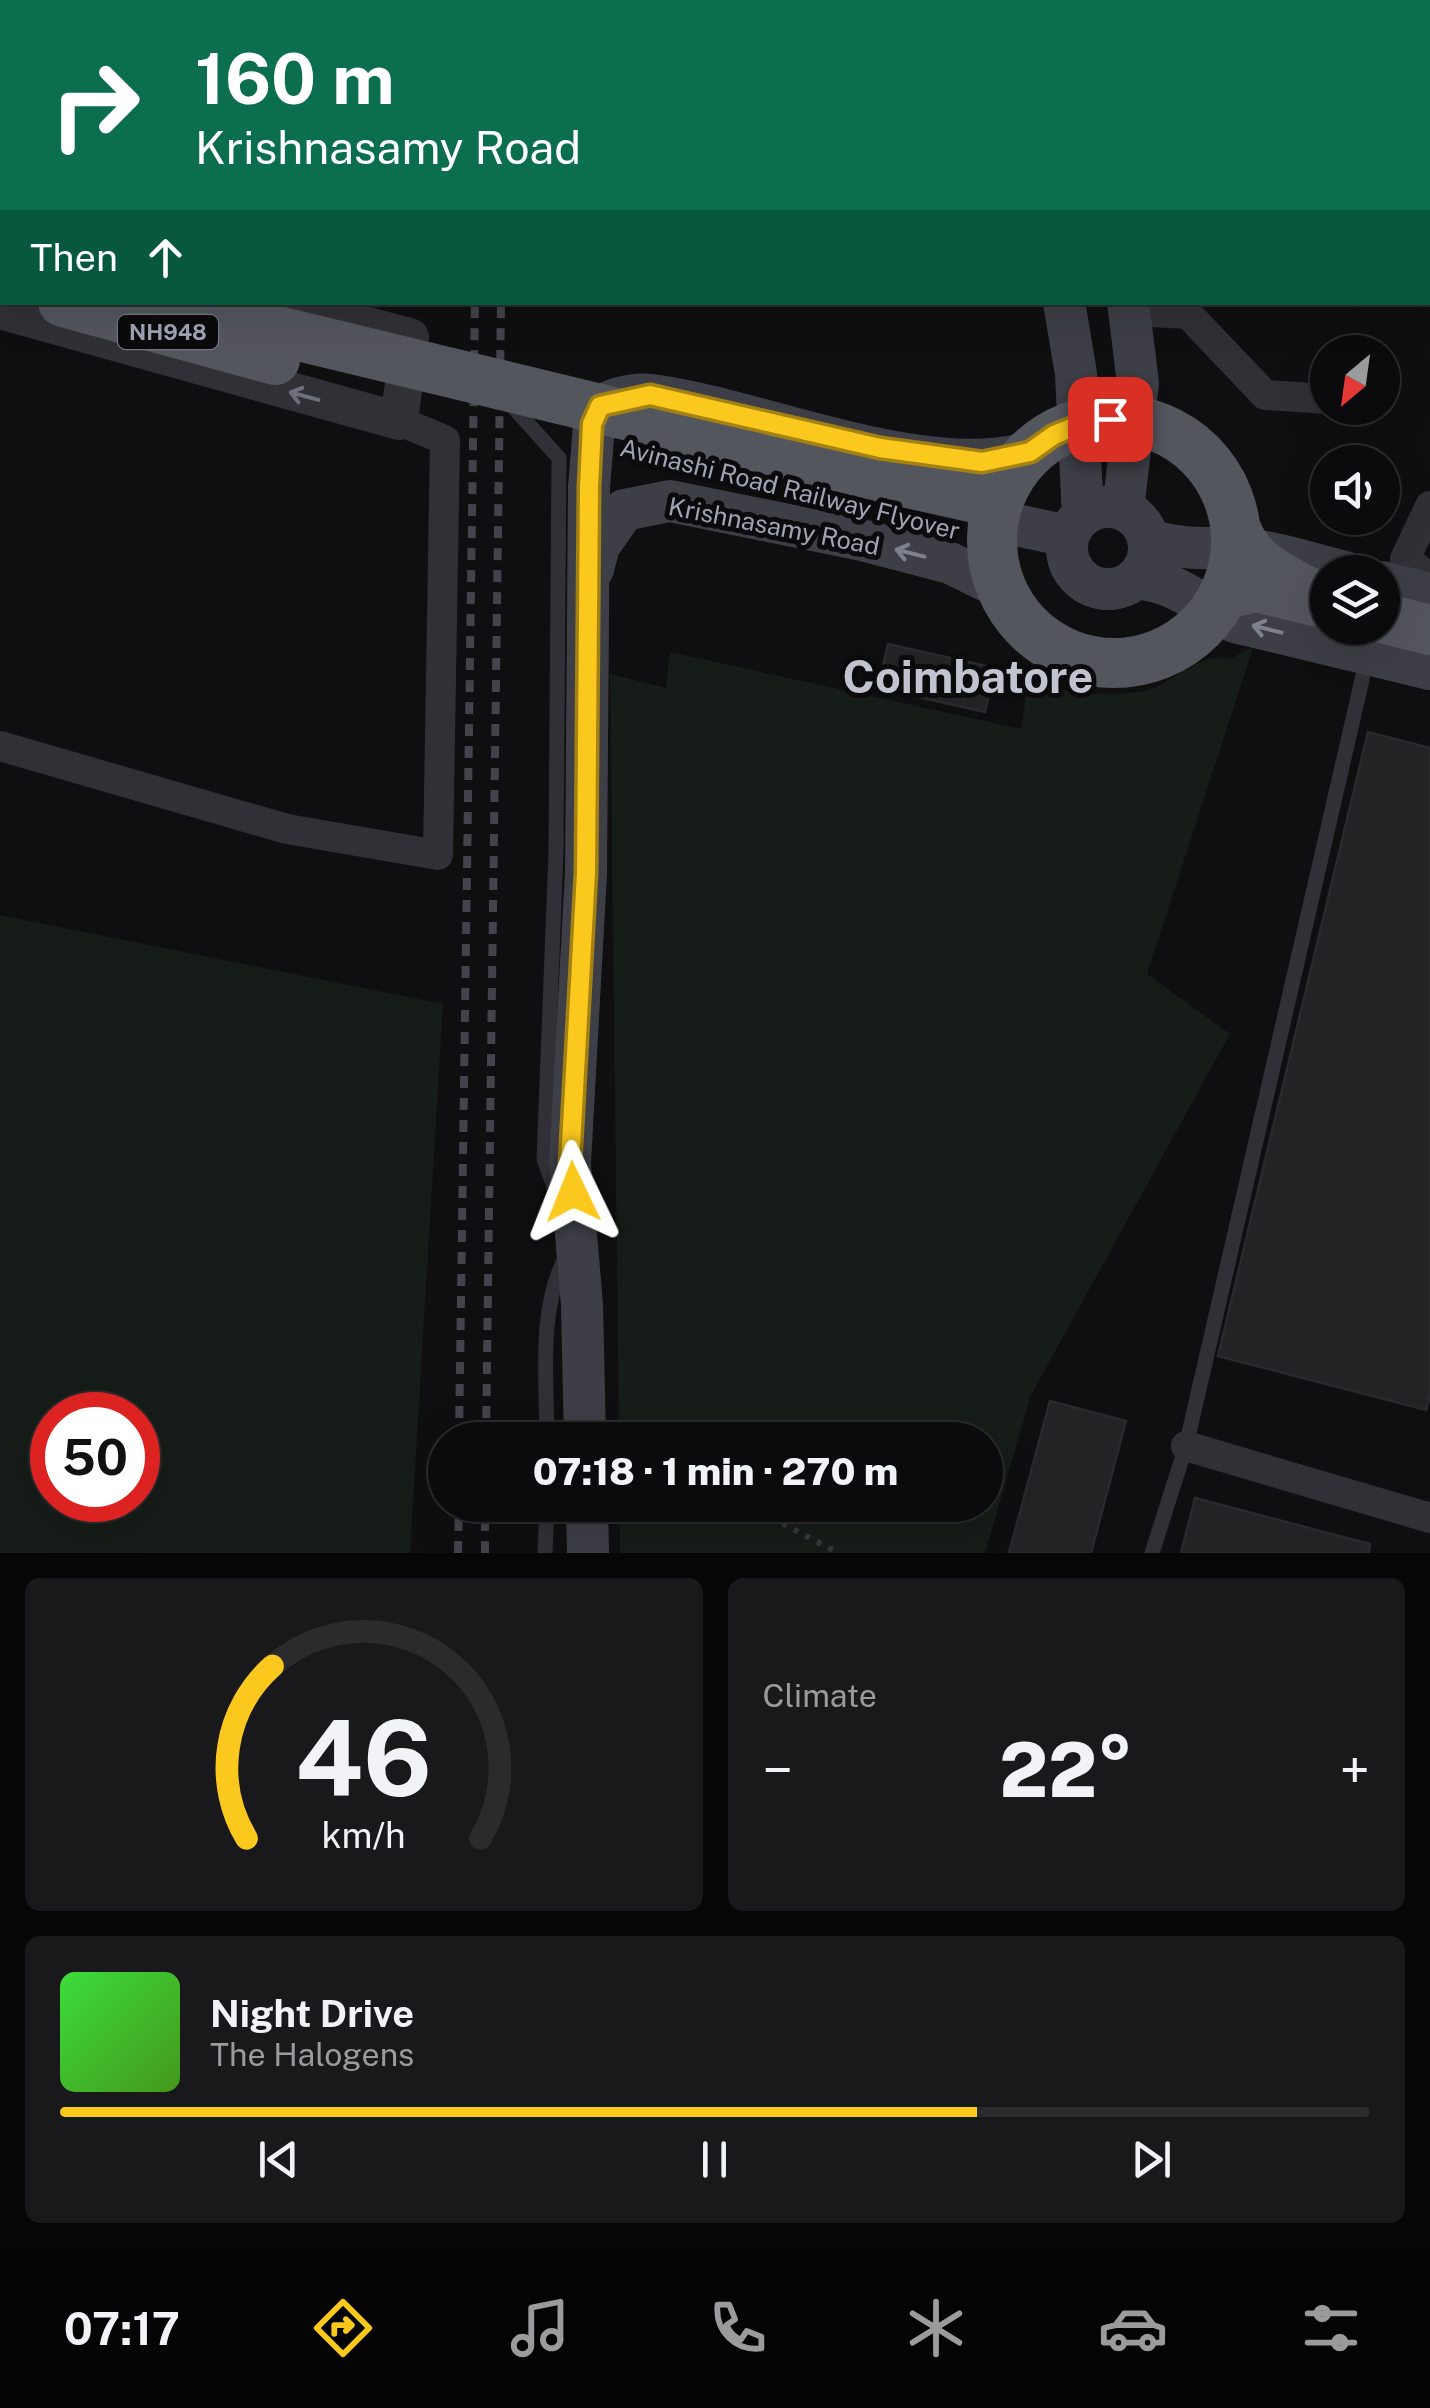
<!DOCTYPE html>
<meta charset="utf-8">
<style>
body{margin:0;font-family:"Public Sans",sans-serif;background:#19191b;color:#f1f3f6;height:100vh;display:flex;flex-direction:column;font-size:38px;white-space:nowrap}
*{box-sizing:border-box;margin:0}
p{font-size:32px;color:#9a9b9d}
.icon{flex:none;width:55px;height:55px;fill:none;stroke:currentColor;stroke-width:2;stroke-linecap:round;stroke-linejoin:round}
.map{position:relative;height:1553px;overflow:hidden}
.drawer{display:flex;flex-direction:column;gap:25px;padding:25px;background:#060607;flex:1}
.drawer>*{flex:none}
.guide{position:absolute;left:0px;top:0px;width:1430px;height:305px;box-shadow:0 10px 40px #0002,0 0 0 2px #2b2b2e;background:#0b6e4f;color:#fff;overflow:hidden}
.needle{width:65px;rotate:209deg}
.tools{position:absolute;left:1310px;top:335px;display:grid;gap:20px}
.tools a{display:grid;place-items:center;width:90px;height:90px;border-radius:50%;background:#0b0b0d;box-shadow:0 10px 40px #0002,0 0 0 2px #2b2b2e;font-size:50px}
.speed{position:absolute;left:30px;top:1392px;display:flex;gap:20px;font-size:50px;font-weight:700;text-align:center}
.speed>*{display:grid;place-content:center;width:130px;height:130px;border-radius:50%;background:#0b0b0d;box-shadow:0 10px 40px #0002,0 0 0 2px #2b2b2e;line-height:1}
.speed .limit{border:15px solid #d22;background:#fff;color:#111}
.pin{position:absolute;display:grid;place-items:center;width:85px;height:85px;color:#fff;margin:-42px;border-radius:20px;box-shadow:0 5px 15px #0006}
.me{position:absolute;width:110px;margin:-55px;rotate:358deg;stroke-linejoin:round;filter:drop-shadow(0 0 8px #0008)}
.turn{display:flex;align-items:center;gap:35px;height:210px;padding:0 30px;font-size:45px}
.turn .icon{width:130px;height:130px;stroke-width:2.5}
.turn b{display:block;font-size:70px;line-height:85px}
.then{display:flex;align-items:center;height:95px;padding:0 30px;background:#0003;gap:20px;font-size:38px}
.big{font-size:75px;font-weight:800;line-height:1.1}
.drawer .widget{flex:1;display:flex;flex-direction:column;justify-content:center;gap:15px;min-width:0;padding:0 35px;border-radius:15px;background:#19191b}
.drawer .dial{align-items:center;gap:0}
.dial svg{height:260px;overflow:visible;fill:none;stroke:#2b2b2e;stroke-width:7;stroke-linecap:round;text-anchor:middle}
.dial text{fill:#f1f3f6;stroke:none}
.song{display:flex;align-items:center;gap:30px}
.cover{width:120px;height:120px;border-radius:15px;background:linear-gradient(135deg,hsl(120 70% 55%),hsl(100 70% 35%))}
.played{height:10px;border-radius:5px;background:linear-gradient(90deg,#fbc81d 70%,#2b2b2e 70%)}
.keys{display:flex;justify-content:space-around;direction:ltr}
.heat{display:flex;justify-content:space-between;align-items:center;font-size:55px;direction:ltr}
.drawer .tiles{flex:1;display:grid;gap:25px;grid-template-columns:1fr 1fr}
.widget:last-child{grid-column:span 2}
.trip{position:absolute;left:428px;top:1422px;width:575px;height:100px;border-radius:50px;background:#0b0b0d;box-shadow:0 10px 40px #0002,0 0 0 2px #2b2b2e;font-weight:800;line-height:100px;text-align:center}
.tab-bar{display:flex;height:160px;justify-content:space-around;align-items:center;background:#040405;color:#9a9b9d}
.tab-bar .icon{width:70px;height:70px}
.tab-bar .active{color:#fbc81d}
.tab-bar b{font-size:45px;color:#f1f3f6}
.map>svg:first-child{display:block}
.green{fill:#161c17;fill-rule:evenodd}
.building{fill:#232225;stroke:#2a292d;stroke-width:2.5}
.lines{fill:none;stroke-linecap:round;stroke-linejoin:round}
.path{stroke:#36373d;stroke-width:6;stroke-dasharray:5 8;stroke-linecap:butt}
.service{stroke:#303036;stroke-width:15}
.minor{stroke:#303036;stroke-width:30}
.tertiary{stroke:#303036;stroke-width:38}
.secondary{stroke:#3e3f46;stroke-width:42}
.trunk{stroke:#54565e;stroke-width:50}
.rail{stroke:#43444b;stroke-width:8;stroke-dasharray:12 10;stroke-linecap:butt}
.trunk-bridge{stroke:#54565e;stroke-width:50}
.oneway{stroke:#6d6f7b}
.oneway2{stroke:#7d808d}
.route-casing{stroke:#a38213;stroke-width:25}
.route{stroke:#fbc81d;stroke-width:18}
.labels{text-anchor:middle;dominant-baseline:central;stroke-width:10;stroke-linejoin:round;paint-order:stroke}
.shield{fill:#0b0a0c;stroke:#737581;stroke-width:2.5}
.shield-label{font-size:22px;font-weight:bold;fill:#9fa3b3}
.street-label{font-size:25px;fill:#9fa3b3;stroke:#0b0a0c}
.town-label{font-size:45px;font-weight:bold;fill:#c1c3ce;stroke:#0b0a0c}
</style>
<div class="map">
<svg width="1430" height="1553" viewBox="0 0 1430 1553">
<rect width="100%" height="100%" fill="#0f0f11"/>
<!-- green -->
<path class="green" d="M 1254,645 L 1147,974 L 1230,1034 L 1031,1395 L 985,1553 L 620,1553 L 619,1505 L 985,1505 L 985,1440 L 619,1440 L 610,674 L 666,688 L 670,652 L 1021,729 L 1028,684 C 1064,690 1101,697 1138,692 C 1173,688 1192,652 1231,659 Z
M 0,915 L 443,1004 L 410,1553 L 0,1553 ZM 52,1415 L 138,1415 L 138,1500 L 52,1500 Z"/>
<!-- building -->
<path class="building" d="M 888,644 L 995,668 L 985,712 L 878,688 Z
M 1368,732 L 1430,748 L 1430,1395 L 1426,1410 L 1218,1356 Z
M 1050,1401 L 1126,1421 L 1091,1553 L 1009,1553 Z
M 1195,1498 L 1370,1544 L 1369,1553 L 1181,1553 Z"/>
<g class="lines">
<!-- path -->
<path class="path" d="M 748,1505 L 838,1553"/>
<!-- service -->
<path class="service" d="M 514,408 L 559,458 L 556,853 L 544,1159 L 558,1198
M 547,1440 C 547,1380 537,1306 568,1253
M 545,1553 L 547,1505
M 1152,1553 L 1186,1446 L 1367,658"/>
<!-- minor -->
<path class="minor" d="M 141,2 L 142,0
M 1130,311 L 1188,314 L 1265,395 L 1328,399
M 1430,506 L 1405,559 L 1430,578
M 0,746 L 287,829 L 438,855 L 445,440 L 399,421
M 1186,1446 L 1430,1518"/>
<!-- tertiary -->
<path class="tertiary" d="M 0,218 L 2,219
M 0,310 L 399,421 L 410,337 L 278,302"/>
<!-- secondary -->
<path class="secondary" d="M 1014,0 L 1014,2
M 1077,0 L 1077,2
M 1064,302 L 1076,374 L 1083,515
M1067 548a41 41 0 1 1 82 0a41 41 0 1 1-82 0Z
M 1123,509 L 1138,383 L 1128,302
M 1002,522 L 1068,536
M 1148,540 C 1185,551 1207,547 1243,549 C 1277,552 1312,564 1345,572
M 593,569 L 599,546 L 624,510 L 670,501 L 862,540 L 950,563 L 1001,588
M 1136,578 C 1183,584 1195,603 1235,622 L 1430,669
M 1382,582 L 1430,594
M 585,1440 L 582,1305 L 570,1163 L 586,873 L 589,487 L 595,413 C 605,398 635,393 652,395 C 760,409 926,484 1030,452
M 587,1505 L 588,1553"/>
<!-- trunk -->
<path class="trunk" d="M 0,250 L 2,251
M 63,302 L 275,360
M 1225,594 L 1256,587 L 1318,602
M 1382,618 L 1430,630"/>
<!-- rail -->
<path class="rail" d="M 475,0 L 475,2
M 503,0 L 503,2
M 459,1440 L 475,302
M 486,1440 L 501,302
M 458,1553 L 459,1505
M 485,1553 L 485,1505"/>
<!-- trunk-bridge -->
<path class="trunk-bridge" d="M 178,302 L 282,332 L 890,479 L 980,499 L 1007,481
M992 541a122 122 0 1 1 244 0a122 122 0 1 1-244 0Z
M 1237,531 C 1251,569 1293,583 1328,602"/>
</g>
<!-- one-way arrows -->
<defs><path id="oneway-shaft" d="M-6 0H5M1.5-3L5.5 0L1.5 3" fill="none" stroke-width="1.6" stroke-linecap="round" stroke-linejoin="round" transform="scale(2.5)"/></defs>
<use class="oneway" href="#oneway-shaft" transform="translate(304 396) rotate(-165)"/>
<g class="oneway2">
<use href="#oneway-shaft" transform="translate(910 553) rotate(-166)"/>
<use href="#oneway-shaft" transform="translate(1267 629) rotate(-166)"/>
</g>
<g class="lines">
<!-- route casing -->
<g class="route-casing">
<path id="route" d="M 573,1192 L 570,1163 L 586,873 L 589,487 L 592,424 L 600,406 L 650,395 L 880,448 L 982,462 L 1030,452 L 1054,435 L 1081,424 L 1110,419"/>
</g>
<!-- route -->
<use href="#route" class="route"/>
</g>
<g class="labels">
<!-- shield labels -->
<rect class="shield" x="118" y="315" width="100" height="34" rx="8"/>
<g class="shield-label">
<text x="168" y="332">NH948</text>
</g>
<!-- street labels -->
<g class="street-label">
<text transform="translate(790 489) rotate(14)">Avinashi Road Railway Flyover</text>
<text transform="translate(774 526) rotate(11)">Krishnasamy Road</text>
</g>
<!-- town labels -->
<g class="town-label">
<text x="968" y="676">Coimbatore</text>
</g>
</g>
</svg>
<div class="tools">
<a><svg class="needle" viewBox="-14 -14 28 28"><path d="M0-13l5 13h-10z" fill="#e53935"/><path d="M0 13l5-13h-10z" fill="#9a9b9d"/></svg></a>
<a><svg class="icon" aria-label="sound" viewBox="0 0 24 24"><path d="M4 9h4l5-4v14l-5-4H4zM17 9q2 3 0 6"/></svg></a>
<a><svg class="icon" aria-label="layers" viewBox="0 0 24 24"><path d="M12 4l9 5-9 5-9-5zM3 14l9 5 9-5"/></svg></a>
</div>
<div class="speed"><div class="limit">50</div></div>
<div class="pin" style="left:1110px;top:419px;background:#d93025"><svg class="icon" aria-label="arrive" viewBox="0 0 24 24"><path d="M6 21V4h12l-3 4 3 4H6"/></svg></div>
<svg class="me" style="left:573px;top:1192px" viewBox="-20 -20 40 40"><path d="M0-17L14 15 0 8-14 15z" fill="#fbc81d" stroke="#fff" stroke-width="4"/></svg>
<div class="trip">07:18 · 1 min · 270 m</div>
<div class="guide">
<div class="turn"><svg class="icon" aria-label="right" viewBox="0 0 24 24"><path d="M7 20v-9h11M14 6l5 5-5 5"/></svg><div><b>160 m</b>Krishnasamy Road</div></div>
<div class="then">Then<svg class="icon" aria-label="ahead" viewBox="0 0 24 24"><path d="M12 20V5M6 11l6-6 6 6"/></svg></div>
</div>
</div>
<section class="drawer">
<div class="tiles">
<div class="widget dial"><svg viewBox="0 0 100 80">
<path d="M14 69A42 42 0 1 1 86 69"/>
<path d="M14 69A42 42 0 0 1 22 16" stroke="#fbc81d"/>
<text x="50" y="56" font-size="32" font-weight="700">46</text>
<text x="50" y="72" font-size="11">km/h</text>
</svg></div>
<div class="widget"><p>Climate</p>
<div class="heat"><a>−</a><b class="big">22°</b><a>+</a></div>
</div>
<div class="widget">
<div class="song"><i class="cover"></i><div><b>Night Drive</b><p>The Halogens</p></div></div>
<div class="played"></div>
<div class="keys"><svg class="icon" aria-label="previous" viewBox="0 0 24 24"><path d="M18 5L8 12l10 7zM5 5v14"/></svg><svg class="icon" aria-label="pause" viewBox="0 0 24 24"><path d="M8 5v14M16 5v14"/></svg><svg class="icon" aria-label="next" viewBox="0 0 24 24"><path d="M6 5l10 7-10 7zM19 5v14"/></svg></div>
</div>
</div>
</section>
<nav class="tab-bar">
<b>07:17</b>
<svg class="icon active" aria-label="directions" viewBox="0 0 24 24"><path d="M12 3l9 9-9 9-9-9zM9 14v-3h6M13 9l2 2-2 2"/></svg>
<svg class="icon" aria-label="music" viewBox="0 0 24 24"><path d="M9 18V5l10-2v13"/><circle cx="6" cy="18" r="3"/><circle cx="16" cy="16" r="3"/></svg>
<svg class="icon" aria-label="phone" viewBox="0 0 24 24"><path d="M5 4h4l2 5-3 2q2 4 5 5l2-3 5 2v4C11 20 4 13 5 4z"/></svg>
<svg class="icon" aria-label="climate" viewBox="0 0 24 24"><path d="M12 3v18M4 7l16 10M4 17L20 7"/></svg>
<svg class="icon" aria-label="car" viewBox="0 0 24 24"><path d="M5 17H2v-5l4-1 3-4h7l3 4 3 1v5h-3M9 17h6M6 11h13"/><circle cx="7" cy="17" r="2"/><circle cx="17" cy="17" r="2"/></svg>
<svg class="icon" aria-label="filters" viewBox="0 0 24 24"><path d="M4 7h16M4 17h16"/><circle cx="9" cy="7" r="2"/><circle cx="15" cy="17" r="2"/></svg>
</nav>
